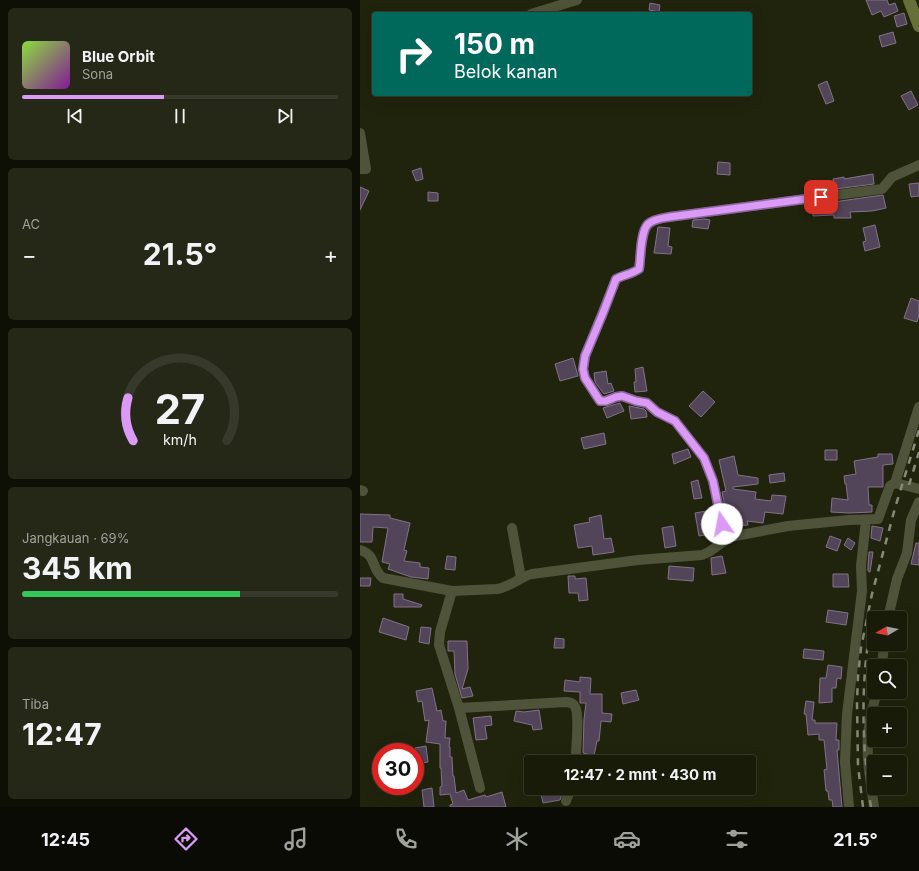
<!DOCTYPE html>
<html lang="id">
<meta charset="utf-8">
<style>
body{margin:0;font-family:Inter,sans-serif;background:#262817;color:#f1f3f6;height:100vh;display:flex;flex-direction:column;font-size:15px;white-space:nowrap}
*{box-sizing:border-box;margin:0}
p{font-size:13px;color:#9fa19c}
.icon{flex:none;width:22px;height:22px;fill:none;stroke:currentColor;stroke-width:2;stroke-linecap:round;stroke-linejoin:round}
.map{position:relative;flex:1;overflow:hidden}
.details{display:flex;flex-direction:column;gap:8px;padding:8px;background:#0e0f05;width:360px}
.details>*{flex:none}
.top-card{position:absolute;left:12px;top:12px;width:380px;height:84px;border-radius:4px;box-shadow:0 4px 16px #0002,0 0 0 1px #37392a;background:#00695c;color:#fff;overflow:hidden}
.needle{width:26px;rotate:261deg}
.fabs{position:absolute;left:507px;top:611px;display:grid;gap:8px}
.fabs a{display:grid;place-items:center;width:40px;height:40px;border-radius:4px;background:#191b09;box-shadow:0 4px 16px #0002,0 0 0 1px #37392a;font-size:20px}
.speed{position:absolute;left:12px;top:743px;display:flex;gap:8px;font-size:20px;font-weight:700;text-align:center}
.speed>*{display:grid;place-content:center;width:52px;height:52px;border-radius:50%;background:#191b09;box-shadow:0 4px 16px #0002,0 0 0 1px #37392a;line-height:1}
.speed .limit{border:6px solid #d22;background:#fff;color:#111}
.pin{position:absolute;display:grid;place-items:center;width:34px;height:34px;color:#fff;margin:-17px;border-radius:8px;box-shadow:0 2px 6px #0006}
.me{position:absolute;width:44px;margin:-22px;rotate:348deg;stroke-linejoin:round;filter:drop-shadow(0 0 3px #0008)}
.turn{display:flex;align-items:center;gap:14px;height:84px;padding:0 16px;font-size:18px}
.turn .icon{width:52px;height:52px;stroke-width:2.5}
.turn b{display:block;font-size:28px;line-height:34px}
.big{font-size:30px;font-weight:700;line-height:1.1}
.details .widget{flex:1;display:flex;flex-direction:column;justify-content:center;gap:6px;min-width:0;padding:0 14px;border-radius:6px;background:#262817}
.details .dial{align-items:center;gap:0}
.dial svg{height:104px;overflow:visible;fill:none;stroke:#37392a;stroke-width:7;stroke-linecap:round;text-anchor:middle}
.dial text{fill:#f1f3f6;stroke:none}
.song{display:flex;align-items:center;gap:12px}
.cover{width:48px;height:48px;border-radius:6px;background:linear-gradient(135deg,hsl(90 70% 55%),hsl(290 70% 35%))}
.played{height:4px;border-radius:2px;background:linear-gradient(90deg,#da9af6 45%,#37392a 45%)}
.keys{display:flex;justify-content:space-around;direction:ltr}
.heat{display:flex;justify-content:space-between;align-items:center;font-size:22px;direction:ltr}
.charge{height:6px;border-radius:3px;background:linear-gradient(90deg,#34c759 69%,#37392a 0)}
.trip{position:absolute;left:164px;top:755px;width:232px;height:40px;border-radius:4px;background:#191b09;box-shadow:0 4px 16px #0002,0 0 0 1px #37392a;font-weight:700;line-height:40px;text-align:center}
.tabs{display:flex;height:64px;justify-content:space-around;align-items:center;background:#0a0b04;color:#9fa19c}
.tabs .icon{width:28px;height:28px}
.tabs .selected{color:#da9af6}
.tabs b{font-size:18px;color:#f1f3f6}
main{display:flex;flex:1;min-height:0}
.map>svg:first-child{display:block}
.building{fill:#524459;stroke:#82728a}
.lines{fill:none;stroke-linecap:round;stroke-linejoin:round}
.street{stroke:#4e5339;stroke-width:10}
.secondary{stroke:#676f38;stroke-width:12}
.rail{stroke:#878a78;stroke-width:2.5;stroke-dasharray:7 7;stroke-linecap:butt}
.route-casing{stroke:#8e64a0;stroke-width:10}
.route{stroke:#da9af6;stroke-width:7}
</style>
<main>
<section class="details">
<div class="widget">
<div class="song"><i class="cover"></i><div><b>Blue Orbit</b><p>Sona</p></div></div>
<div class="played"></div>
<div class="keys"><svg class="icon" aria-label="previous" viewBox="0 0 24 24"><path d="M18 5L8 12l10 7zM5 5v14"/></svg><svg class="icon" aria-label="pause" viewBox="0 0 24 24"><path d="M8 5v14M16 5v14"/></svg><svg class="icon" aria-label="next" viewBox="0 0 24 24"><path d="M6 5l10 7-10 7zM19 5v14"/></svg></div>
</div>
<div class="widget"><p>AC</p>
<div class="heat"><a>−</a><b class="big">21.5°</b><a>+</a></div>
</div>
<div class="widget dial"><svg viewBox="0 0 100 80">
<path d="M14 69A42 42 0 1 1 86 69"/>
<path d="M14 69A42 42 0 0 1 10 36" stroke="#da9af6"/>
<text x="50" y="56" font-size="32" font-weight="700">27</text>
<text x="50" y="72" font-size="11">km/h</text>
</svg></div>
<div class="widget"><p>Jangkauan · 69%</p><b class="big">345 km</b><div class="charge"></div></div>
<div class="widget"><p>Tiba</p><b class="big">12:47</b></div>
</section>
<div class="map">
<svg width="559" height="807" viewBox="0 0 559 807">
<rect width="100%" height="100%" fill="#21240c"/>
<!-- building -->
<path class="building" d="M 506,0 L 527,0 L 529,5 L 535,3 L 538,11 L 524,17 L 521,11 L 512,15 Z
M 290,3 L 300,5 L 299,12 L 289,10 Z
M 544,13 L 547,24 L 537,27 L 534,16 Z
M 533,32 L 536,43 L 522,47 L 519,36 Z
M 467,81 L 474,101 L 466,104 L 458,85 Z
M 551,91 L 558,105 L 549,110 L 541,96 Z
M 358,162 L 370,163 L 370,175 L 357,174 Z
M 61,168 L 63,179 L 56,181 L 52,171 Z
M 513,174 L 514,184 L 475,189 L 473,179 L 484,177 L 484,179 Z
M 559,183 L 559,196 L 551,197 L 549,184 Z
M 0,187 L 9,191 L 0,210 Z
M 68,192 L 78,193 L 78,201 L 68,201 Z
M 523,195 L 526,208 L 512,211 L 490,212 L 491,218 L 474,218 L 474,215 L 453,216 L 452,205 Z
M 345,219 L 350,220 L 348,229 L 332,227 L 333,220 Z
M 515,225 L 520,247 L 505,251 L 503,242 L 506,241 L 503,228 Z
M 298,227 L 310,228 L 308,246 L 312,247 L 311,254 L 294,253 Z
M 551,298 L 559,301 L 559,315 L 557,322 L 544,318 Z
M 213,358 L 218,376 L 200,381 L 195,364 Z
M 283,367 L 287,391 L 275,392 L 274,382 L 276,382 L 275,369 Z
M 246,371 L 248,384 L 251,383 L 254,391 L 244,394 L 235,382 L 234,373 Z
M 343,391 L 355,402 L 341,417 L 329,406 Z
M 260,403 L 264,411 L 247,418 L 243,408 Z
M 269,406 L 284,409 L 286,411 L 287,417 L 271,419 Z
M 244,433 L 246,444 L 224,449 L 221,438 Z
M 328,449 L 331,457 L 314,464 L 312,454 Z
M 465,450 L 477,450 L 477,460 L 465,460 Z
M 518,454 L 532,454 L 533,464 L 523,465 L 523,487 L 508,487 L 509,505 L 512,505 L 512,512 L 489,513 L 471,512 L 472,498 L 488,500 L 486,484 L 485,484 L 484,476 L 496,474 L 494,461 L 518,457 Z
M 374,456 L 378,475 L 398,478 L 398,484 L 373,487 L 373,489 L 396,492 L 395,499 L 411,501 L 412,495 L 426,496 L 423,514 L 405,512 L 403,523 L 387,521 L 388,525 L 369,527 L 362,492 L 366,491 L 359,460 Z
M 424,473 L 425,481 L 410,483 L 409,475 Z
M 338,480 L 342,498 L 334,499 L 331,482 Z
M 352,510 L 357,533 L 339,536 L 335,513 Z
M 0,514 L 30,515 L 30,518 L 50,523 L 44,550 L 47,551 L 44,561 L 60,563 L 60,567 L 69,568 L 68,579 L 51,577 L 28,569 L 30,564 L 22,562 L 28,528 L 13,527 L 12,542 L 0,542 Z
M 241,515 L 244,539 L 251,538 L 254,552 L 233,555 L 232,546 L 218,548 L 214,525 L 230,522 L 229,518 Z
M 313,526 L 316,546 L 305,548 L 302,528 Z
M 512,526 L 523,528 L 520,541 L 511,538 Z
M 470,536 L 481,540 L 477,551 L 466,547 Z
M 488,538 L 495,543 L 491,550 L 484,545 Z
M 556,543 L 559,543 L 559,565 L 551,564 Z
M 509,552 L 513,552 L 510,572 L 508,571 L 508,566 Z
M 87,556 L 96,557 L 95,570 L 85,569 Z
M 362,556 L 366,573 L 352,575 L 351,558 Z
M 309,566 L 334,568 L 333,581 L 308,579 Z
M 473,574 L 488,574 L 489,587 L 473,587 Z
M 208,576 L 215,576 L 215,579 L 226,578 L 228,600 L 219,601 L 218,593 L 209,593 Z
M 0,578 L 11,578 L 10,586 L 0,586 Z
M 34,594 L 43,594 L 43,599 L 62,605 L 61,607 L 34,607 Z
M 468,610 L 488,613 L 486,625 L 466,622 Z
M 23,618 L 49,627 L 46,640 L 19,632 Z
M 61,627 L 71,628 L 69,644 L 59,642 Z
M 195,638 L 204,639 L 204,648 L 194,648 Z
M 88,641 L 107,641 L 108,669 L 102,689 L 110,687 L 113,696 L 102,698 L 95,674 L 94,651 L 88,651 Z
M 444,649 L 464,651 L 463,660 L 443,658 Z
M 468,665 L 482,667 L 481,679 L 477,678 L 476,688 L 472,688 L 472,702 L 459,703 L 460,678 L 466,678 Z
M 220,677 L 231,678 L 230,694 L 242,694 L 242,713 L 252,714 L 251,722 L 241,721 L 239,741 L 237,741 L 234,756 L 223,753 L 224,719 L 226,703 L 220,703 L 220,692 L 204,691 L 205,680 L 220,682 Z
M 72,688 L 77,711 L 81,710 L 83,721 L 86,721 L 85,738 L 90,738 L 89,747 L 90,747 L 90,757 L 92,757 L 93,776 L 94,776 L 96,793 L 104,790 L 108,800 L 125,795 L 126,797 L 142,792 L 146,807 L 90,807 L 90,805 L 93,804 L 90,794 L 80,795 L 80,787 L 82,786 L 81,768 L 80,768 L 80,744 L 66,742 L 69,720 L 65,721 L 62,701 L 58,702 L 56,691 Z
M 276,690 L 279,700 L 263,704 L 261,693 Z
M 446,701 L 454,702 L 452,720 L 455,720 L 455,723 L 477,723 L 476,740 L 479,740 L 479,750 L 477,750 L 482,807 L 473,807 L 472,800 L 469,800 L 468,791 L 466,791 L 464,770 L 467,769 L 464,740 L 459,740 L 459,734 L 448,735 L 446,714 L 444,714 Z
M 179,710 L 182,729 L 173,730 L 172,725 L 154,721 L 156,711 L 164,712 Z
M 131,716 L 132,725 L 125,726 L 127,739 L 116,740 L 113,718 Z
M 66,746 L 68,762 L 55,764 L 55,748 Z
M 72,788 L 74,807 L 64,807 L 62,790 Z
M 189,788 L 204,788 L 200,800 L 183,803 L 180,790 Z"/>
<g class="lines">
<!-- street -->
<path class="street" d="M 171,14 L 217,0
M 0,133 L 6,169 L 0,169
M 535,483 L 559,407
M 0,490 L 3,491
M 152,528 L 161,578
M 365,539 L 353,481 L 344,458 L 315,421 L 297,412 L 287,403 L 276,401 L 262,396 L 256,397 L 246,401 L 240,401 L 225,378 L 223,369 L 225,356 L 256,279 C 263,275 272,274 279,269 C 281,258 280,230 290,223 C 296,219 303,218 309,217 L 522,189 L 532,177 L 559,165
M 0,550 C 18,556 10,568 23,578 L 92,591 L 137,589 C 150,587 160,577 172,574 L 278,560 L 342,555 L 349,552 L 370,537 L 428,526 L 489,520 L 518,519 L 530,486 L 535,483 L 559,489
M 92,591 L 80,632 L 79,645 L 99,708 L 120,788
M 528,618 L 537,579 L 547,553 L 551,520 L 559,502
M 522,666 L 524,644
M 99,708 L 206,702 C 209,702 212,703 214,705 C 221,713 215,750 216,762
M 206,801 L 211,788
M 489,807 L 485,762 L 487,714 L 502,591 L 501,566 L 506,520
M 514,807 C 511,783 506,759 508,735 C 509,720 513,706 517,692"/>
<!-- secondary -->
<path class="secondary" d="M 549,0 L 559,26"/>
<!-- rail -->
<path class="rail" d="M 549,485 L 559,452
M 503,807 L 498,766 L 497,703 L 498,676 L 501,648 L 512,594 L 535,508 L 559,430
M 511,807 C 508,790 507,772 505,755 C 502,710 503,664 512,620"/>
</g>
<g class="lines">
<!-- route casing -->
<g class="route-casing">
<path id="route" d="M 362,524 L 353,481 L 344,458 L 315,421 L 297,412 L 287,403 L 276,401 L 262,396 L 256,397 L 246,401 L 240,401 L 225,378 L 223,369 L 225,356 L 243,313 L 256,279 C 263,275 272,274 279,269 C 281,258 280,232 288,224 C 293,219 303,218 309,217 L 461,197"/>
</g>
<!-- route -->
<use href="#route" class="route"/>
</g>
</svg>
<div class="fabs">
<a><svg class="needle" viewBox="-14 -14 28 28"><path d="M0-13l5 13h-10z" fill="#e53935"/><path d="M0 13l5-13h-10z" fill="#9fa19c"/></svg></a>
<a><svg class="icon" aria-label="search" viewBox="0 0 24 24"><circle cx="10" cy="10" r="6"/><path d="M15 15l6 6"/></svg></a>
<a>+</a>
<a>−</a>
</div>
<div class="speed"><div class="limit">30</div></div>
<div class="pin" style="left:461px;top:197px;background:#d93025"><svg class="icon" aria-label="arrive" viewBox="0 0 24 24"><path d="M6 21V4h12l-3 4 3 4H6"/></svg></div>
<svg class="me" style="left:362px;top:524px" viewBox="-20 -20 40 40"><circle r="19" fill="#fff"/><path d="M0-13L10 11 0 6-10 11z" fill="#da9af6"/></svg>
<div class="trip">12:47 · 2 mnt · 430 m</div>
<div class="top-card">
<div class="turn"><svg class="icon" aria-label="right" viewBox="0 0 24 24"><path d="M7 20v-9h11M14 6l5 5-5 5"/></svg><div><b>150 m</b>Belok kanan</div></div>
</div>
</div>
</main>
<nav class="tabs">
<b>12:45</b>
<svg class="icon selected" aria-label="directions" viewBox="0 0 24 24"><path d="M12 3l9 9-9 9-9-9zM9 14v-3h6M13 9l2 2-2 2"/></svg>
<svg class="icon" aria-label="music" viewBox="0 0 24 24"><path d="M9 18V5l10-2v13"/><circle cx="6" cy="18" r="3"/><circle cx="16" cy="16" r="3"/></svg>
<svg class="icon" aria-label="phone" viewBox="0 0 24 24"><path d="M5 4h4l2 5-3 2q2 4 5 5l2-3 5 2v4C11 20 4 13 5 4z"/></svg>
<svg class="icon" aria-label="climate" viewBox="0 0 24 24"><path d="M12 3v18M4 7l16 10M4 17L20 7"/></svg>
<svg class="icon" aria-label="car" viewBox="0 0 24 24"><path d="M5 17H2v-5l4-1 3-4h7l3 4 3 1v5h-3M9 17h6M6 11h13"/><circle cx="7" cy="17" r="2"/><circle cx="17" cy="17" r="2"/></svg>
<svg class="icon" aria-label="filters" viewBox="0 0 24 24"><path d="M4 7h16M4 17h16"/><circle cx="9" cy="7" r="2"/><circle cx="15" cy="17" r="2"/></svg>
<b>21.5°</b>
</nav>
